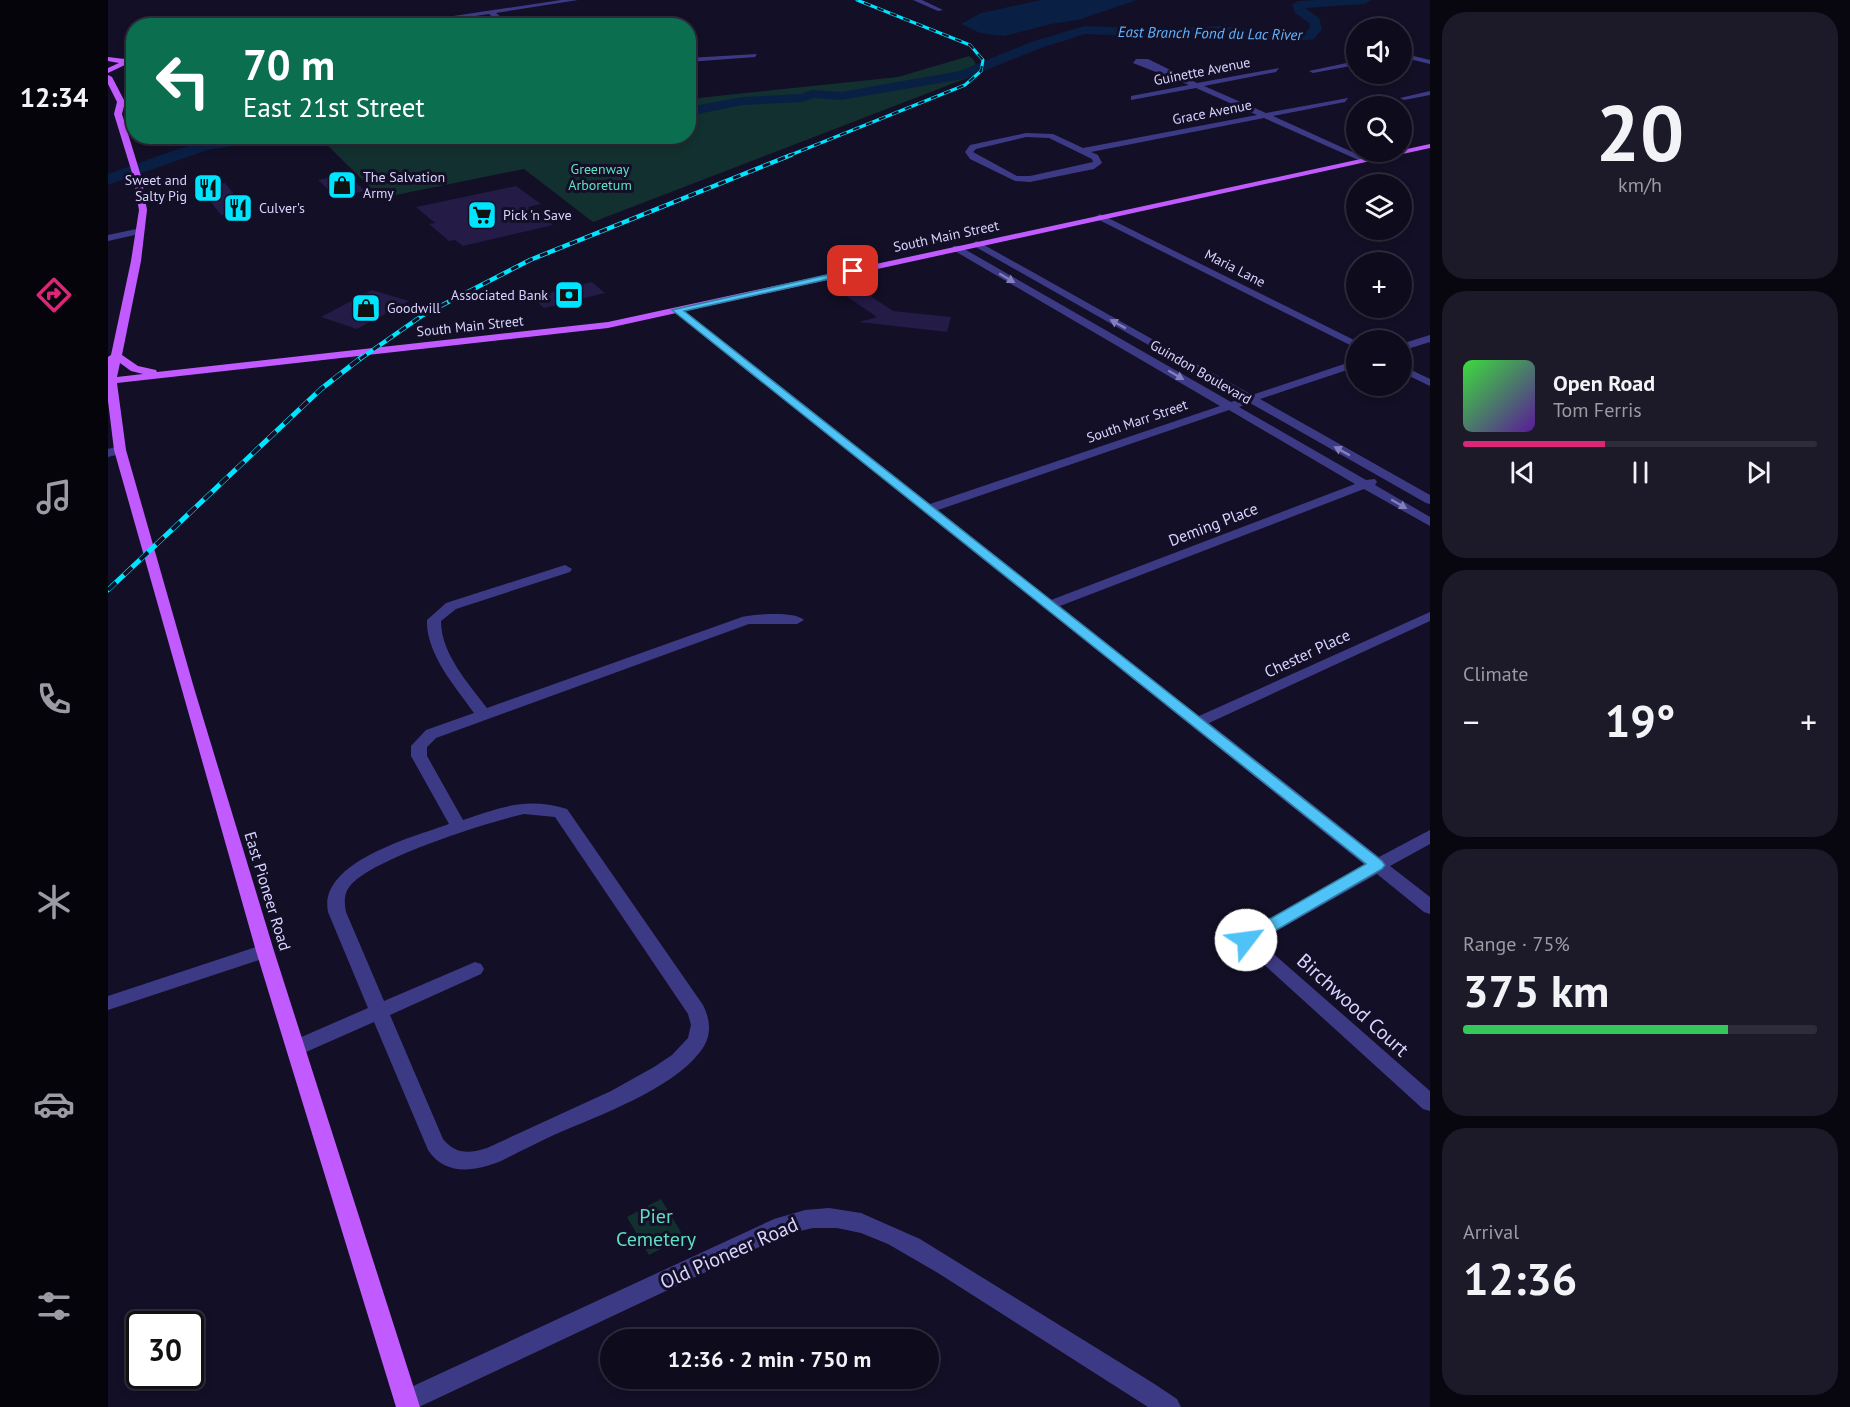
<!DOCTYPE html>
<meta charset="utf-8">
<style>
body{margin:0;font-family:"PT Sans",sans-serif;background:#1c1929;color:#f1f3f6;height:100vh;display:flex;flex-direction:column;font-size:22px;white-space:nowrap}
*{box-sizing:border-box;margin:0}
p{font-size:20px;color:#9b9ba3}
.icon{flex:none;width:33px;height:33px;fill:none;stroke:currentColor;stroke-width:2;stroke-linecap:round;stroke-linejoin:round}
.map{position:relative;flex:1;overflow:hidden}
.panel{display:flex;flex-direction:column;gap:12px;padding:12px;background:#08060f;width:420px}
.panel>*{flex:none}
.top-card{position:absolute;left:18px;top:18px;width:570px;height:126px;border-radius:24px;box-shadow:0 3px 9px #0003,0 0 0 2px #2e2b3b;background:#0b6e4f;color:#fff;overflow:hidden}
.buttons{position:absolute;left:1238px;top:18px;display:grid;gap:12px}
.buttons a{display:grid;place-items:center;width:66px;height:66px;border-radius:50%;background:#0e0b1c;box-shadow:0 3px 9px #0003,0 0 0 2px #2e2b3b;font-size:30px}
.speed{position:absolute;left:18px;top:1311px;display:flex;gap:12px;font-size:30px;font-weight:700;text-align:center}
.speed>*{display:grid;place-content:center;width:78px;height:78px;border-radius:50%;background:#0e0b1c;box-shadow:0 3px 9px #0003,0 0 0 2px #2e2b3b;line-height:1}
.speed .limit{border:3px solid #111;border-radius:9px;background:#fff;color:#111}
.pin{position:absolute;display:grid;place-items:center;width:51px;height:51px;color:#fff;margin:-26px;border-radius:12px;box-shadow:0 3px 9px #0006}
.me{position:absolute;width:66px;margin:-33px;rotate:60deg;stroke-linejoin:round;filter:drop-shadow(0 0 4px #0008)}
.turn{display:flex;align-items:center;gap:21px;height:126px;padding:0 18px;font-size:27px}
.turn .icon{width:78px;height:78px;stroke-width:2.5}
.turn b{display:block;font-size:42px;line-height:51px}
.big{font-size:45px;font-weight:600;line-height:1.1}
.panel .tile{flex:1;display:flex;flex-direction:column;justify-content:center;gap:9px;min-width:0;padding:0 21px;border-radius:24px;background:#1c1929}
.panel .dial{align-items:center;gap:0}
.dial b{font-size:78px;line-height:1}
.song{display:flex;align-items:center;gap:18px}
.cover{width:72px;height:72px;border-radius:9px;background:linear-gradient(135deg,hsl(120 70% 55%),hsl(270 70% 35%))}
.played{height:6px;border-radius:3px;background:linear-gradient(90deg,#db2777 40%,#2e2b3b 40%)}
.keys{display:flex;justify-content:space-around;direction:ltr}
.heat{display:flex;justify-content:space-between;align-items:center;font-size:33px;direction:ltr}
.charge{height:9px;border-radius:4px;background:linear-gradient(90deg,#34c759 75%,#2e2b3b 0)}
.trip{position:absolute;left:492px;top:1329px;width:339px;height:60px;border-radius:30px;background:#0e0b1c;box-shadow:0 3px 9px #0003,0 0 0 2px #2e2b3b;font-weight:600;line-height:60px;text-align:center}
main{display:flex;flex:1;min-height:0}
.tabs{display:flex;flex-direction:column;width:108px;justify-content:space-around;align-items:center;background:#06040b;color:#9b9ba3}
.tabs .icon{width:42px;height:42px}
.tabs .active{color:#db2777}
.tabs b{font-size:27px;color:#f1f3f6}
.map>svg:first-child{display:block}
.green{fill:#12302f}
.water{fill:#0a1f44}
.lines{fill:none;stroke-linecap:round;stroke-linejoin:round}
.river{fill:#0a1f44;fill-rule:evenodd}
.building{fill:#241b47}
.minor{fill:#3d3a85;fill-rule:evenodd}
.major{fill:#c25bff;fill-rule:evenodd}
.rail-far2-casing{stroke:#00e5ff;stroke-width:3}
.rail-far1-casing{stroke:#00e5ff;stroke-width:4.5}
.rail-casing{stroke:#00e5ff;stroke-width:5}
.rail-far2{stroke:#130f26;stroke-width:2;stroke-dasharray:7;stroke-linecap:butt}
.rail-far1{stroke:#130f26;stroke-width:3;stroke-dasharray:8;stroke-linecap:butt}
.rail{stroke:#130f26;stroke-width:4;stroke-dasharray:11;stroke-linecap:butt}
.oneway{fill:#837fbc}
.route{fill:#4fc3f7;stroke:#337fa1;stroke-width:1.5}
.labels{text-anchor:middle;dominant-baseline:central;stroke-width:6;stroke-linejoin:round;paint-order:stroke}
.far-street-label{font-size:14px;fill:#d9d4ff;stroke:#130f26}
.far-park-label{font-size:14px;fill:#5fe0c0;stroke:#130f26}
.far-poi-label{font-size:14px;fill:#d9d4ff;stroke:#130f26;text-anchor:start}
.far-water-label{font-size:15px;font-style:italic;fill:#62b6ff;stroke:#130f26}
.street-label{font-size:16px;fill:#d9d4ff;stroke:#130f26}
.near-street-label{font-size:20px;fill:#d9d4ff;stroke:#130f26}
.near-park-label{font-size:20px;fill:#5fe0c0;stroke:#130f26}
</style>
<main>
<nav class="tabs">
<b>12:34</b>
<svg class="icon active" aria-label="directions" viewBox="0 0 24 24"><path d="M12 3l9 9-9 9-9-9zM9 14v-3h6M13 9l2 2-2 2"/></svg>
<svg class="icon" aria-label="music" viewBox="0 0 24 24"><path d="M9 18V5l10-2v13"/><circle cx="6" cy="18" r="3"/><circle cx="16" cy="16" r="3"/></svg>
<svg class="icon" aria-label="phone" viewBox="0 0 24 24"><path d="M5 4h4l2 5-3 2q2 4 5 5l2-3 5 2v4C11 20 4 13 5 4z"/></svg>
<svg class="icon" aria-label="climate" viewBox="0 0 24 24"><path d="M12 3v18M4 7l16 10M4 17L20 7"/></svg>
<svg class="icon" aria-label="car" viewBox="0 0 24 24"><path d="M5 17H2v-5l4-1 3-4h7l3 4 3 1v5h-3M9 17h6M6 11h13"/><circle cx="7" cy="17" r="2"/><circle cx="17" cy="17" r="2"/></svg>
<svg class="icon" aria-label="filters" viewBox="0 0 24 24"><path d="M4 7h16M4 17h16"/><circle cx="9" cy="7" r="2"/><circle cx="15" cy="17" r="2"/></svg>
</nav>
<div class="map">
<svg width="1322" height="1407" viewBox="0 0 1322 1407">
<rect width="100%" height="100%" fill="#130f26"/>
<!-- green -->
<path class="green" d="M 861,56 C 869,61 869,67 866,75 L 859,78 L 485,222 L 416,169 L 273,198 L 211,137 L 580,136 L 581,99 L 790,77 Z
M 553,1199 L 576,1237 L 541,1255 L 519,1217 Z"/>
<!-- water -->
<path class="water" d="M 933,0 L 1029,0 L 970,20 L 943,24 L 896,36 L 872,33 L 853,24 L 873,13 Z"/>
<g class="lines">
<!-- river -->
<path class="river" d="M 1208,0 L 1263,0 L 1257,4 L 1197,8 L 1211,18 L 1214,29 L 1206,39 L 1184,42 L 1112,34 L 1056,37 L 977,34 L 933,48 L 855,79 L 733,100 L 706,98 L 695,102 L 635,105 L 580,116 L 580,107 L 635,97 L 693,94 L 704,90 L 733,92 L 852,71 L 923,42 L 976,26 L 1056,29 L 1112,26 L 1184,34 L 1197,33 L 1202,28 L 1201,23 L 1187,13 L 1184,5 L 1190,1 Z
M 120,136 L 161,136 L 154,141 L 99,150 L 0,185 L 0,174 L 70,149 Z"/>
</g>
<!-- building -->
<path class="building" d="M 239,174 L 257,191 L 228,197 L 210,180 Z
M 117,183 L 140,212 L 113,215 L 92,188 Z
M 408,186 L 433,204 L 420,207 L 445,225 L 355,246 L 347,240 L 341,241 L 321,224 L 327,223 L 308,207 Z
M 484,282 L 497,293 L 436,308 L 424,297 Z
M 752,289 L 785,311 L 843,317 L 839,332 L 751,322 L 769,317 L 735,294 Z
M 264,290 L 301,301 L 249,329 L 213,317 Z"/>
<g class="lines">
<!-- minor -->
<path class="minor" d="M 453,0 L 470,0 L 388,13 L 404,26 L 396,26 L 381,14 L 300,26 L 279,26 Z
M 805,0 L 814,0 L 835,10 L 830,11 Z
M 1293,53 L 1322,60 L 1322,64 L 1293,57 Z
M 649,54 L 647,57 L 580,62 L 580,58 Z
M 26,57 L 26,61 L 9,62 L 5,60 Z
M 1028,59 L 1040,59 L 1089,83 L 1171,68 L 1168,72 L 1096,86 L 1158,113 L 1240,98 L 1237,102 L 1165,116 L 1262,160 L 1255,162 L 1156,118 L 983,152 L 990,155 L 994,163 L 986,169 L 922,182 L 907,181 L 862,159 L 857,152 L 862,145 L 918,133 L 945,134 L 975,148 L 1149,115 L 1088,88 L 1023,100 L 1023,96 L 1081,85 L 1025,63 ZM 918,137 L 941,138 L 984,159 L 985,162 L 922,176 L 909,176 L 865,152 L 868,149 Z
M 1248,61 L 1248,65 L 1205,73 L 1201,71 Z
M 1322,91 L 1322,95 L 1296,100 L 1292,98 Z
M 992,214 L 1248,341 L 1248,348 L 989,219 L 987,217 Z
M 33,228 L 36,229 L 36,233 L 0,241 L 0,235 Z
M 869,241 L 1144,395 L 1248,360 L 1248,367 L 1152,399 L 1322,495 L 1322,504 L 1318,503 L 1142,403 L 1131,407 L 1258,480 L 1267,479 L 1269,482 L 1267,485 L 1322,517 L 1322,526 L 1256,489 L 952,606 L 1091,716 L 1322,612 L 1322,621 L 1101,723 L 1271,857 L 1322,830 L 1322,844 L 1282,866 L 1322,897 L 1322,914 L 1316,912 L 1269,874 L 1151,941 L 1322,1091 L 1322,1111 L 1315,1109 L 1129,940 L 1132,935 L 1257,865 L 564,310 L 573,308 L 822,504 L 1112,406 L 845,250 L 845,246 L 851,246 L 1123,402 L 1134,398 L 866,246 L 866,242 ZM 1121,410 L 1247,484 L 943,600 L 830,510 Z
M 1322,335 L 1322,342 L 1293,351 L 1293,344 Z
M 1293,365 L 1322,379 L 1322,386 L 1293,372 Z
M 12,446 L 16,447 L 16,453 L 0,457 L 0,449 Z
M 457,565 L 464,569 L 462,572 L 348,609 L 333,621 C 333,654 361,684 379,708 L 634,617 C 647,614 687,611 696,620 L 689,624 L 641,624 L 328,738 L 319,747 L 319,756 L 355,820 C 393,807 419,797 459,809 L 595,1005 C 603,1021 604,1037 592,1052 C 564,1089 490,1116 448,1134 C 429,1143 411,1152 393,1161 C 368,1171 338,1177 320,1150 L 266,1022 L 189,1056 L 182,1054 L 179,1048 L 182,1042 L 260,1008 L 220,912 C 210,862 305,837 341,824 L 303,756 L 303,746 L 318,730 L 366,713 C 347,686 318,654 319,620 L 338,603 ZM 416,814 L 447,817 L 580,1014 L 583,1025 L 580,1038 L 564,1055 L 546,1067 L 503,1091 L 379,1148 C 361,1154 347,1154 335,1139 L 282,1015 L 373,974 L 376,969 L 373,964 L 367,962 L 276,1001 L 238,912 C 236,903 236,893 242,886 C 263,859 380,822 416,814 Z
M 157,944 L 163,946 L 166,951 L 163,956 L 0,1010 L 0,996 Z
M 721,1208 L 753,1213 L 812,1239 L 1045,1383 L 1069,1399 L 1073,1407 L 1040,1407 L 830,1273 L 780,1244 L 753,1233 L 729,1228 L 705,1228 L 679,1234 L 311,1407 L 289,1407 L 286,1401 L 290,1393 L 666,1219 L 697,1210 Z"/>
<!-- major -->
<path class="major" d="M 0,57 L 16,59 L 19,64 L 0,73 L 0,68 L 11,63 L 0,61 Z
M 0,75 L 4,77 L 17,102 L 14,114 L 33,176 L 39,210 L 33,261 L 14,355 L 30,366 L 48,370 L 49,372 L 500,322 L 1322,144 L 1322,148 L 500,328 L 9,383 L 18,450 L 86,688 L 166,951 L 312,1407 L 288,1407 L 148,951 L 6,450 L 0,401 L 0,357 L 3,355 L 23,261 L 31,210 L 25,176 L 6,114 L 9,102 L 0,84 ZM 12,363 L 23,371 L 35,374 L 9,377 Z"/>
<!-- rail-far2 casing -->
<g class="rail-far2-casing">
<path id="rail-far2" d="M 680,156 L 857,85 L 873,71 L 875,60 L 862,45 L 749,0"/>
</g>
<!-- rail-far1 casing -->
<g class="rail-far1-casing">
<path id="rail-far1" d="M 252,359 L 315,315 L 422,260 L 683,155"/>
</g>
<!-- rail casing -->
<g class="rail-casing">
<path id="rail" d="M 0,590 L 213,389 L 254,357"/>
</g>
<!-- rail-far2 -->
<use href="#rail-far2" class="rail-far2"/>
<!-- rail-far1 -->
<use href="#rail-far1" class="rail-far1"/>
<!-- rail -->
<use href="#rail" class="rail"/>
</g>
<!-- one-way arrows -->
<defs><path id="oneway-solid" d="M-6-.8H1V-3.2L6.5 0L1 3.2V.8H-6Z" transform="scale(1.5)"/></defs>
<g class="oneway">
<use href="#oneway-solid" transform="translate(899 278) rotate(30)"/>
<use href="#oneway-solid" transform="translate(1010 324) rotate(-151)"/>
<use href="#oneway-solid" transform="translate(1068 375) rotate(30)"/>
<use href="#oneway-solid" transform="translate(1234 451) rotate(-151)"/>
<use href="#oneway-solid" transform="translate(1291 504) rotate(30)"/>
</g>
<!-- route -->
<path class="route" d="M 745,269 L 749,271 L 748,273 L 576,311 L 1274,861 L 1277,865 L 1274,869 L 1144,944 L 1132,944 L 1130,940 L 1132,936 L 1258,864 L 564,310 Z"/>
<!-- icons -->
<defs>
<g id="shop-square" transform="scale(1.5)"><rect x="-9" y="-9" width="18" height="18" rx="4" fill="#00e5ff" stroke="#130f26"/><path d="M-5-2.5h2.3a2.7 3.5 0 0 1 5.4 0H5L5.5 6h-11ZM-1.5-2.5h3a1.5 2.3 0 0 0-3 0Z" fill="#111"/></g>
<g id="restaurant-square" transform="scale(1.5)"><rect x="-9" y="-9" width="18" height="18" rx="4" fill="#00e5ff" stroke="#130f26"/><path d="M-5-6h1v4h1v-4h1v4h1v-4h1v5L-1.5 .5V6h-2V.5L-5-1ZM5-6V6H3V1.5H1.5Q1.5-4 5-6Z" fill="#111"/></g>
<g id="supermarket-square" transform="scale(1.5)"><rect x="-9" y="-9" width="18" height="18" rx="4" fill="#00e5ff" stroke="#130f26"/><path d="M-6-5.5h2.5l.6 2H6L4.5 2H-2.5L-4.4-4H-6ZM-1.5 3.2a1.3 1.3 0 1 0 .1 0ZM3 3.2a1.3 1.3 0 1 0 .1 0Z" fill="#111"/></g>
<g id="bank-square" transform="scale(1.5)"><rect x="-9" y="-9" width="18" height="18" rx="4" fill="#00e5ff" stroke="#130f26"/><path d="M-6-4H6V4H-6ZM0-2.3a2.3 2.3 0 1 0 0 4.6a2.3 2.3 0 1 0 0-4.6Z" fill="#111"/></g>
</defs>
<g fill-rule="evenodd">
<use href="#shop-square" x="234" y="185"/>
<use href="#restaurant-square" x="100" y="188"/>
<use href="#restaurant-square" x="130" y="208"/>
<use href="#supermarket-square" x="374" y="215"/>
<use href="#bank-square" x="461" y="295"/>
<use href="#shop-square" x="258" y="308"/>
</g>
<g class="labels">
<!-- far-street labels -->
<g class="far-street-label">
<text transform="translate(1094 71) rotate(-11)">Guinette Avenue</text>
<text transform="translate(1104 112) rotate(-11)">Grace Avenue</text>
<text transform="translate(838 236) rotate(-12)">South Main Street</text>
<text transform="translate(1127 268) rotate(27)">Maria Lane</text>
<text transform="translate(362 326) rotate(-6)">South Main Street</text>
<text transform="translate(1093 372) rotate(30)">Guindon Boulevard</text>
<text transform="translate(1029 421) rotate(-19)">South Marr Street</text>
</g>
<!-- far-park labels -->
<g class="far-park-label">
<text x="492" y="169">Greenway<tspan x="492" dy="16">Arboretum</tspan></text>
</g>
<!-- far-poi labels -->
<g class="far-poi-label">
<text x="255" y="177">The Salvation<tspan x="255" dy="16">Army</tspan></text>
<text x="79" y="180" text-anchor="end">Sweet and<tspan x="79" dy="16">Salty Pig</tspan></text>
<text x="151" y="208">Culver's</text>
<text x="395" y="215">Pick 'n Save</text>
<text x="440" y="295" text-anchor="end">Associated Bank</text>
<text x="279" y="308">Goodwill</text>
</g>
<!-- far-water labels -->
<g class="far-water-label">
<text transform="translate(1102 33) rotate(1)">East Branch Fond du Lac River</text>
</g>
<!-- street labels -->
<g class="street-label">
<text transform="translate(1105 524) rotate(-21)">Deming Place</text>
<text transform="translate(1199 653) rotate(-25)">Chester Place</text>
<text transform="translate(160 891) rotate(73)">East Pioneer Road</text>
</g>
<!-- near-street labels -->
<g class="near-street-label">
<text transform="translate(1245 1005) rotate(42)">Birchwood Court</text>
<text transform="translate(621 1253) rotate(-24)">Old Pioneer Road</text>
</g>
<!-- near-park labels -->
<g class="near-park-label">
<text x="548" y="1216">Pier<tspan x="548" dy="23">Cemetery</tspan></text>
</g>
</g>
</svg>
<div class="buttons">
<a><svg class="icon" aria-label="sound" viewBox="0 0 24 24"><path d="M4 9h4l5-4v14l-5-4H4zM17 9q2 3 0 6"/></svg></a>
<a><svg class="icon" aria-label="search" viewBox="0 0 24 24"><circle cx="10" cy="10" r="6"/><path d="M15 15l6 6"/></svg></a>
<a><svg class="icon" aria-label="layers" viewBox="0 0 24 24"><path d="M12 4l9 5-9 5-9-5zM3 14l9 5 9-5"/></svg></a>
<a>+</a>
<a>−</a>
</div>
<div class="speed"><div class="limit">30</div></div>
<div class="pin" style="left:745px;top:271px;background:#d93025"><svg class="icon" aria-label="arrive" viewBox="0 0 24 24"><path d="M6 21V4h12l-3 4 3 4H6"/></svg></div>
<svg class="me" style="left:1138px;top:940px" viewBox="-20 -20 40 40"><circle r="19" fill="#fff"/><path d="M0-13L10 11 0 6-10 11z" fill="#4fc3f7"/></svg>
<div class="trip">12:36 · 2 min · 750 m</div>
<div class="top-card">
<div class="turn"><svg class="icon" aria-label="left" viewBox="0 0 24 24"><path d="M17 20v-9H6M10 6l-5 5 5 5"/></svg><div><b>70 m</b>East 21st Street</div></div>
</div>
</div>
<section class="panel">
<div class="tile dial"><b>20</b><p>km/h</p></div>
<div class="tile">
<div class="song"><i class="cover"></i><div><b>Open Road</b><p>Tom Ferris</p></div></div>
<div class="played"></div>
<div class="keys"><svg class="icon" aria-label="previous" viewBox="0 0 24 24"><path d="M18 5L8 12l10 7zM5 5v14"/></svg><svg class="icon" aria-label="pause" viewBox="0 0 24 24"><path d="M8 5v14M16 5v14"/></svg><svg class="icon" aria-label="next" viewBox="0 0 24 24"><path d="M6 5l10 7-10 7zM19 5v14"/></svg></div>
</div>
<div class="tile"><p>Climate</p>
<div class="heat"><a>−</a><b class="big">19°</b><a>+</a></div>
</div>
<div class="tile"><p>Range · 75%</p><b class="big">375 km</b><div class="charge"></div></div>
<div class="tile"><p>Arrival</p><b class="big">12:36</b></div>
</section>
</main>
